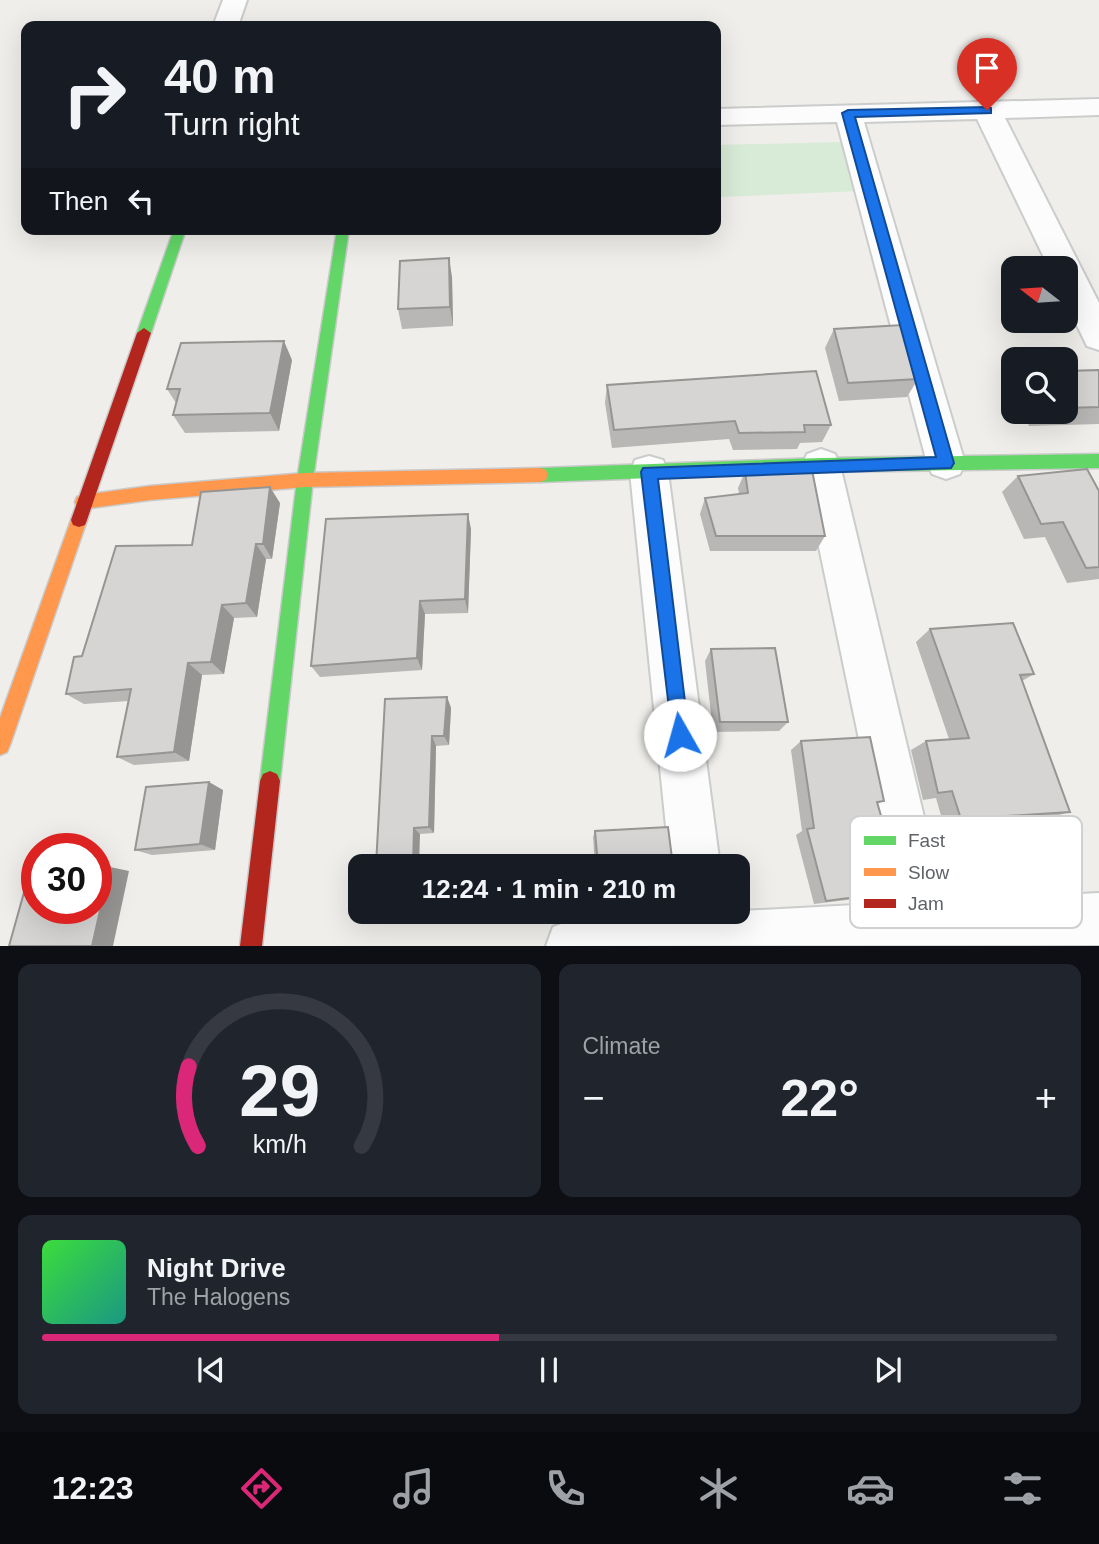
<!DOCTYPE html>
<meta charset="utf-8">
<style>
body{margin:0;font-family:Arial,sans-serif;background:#20242c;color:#f1f3f6;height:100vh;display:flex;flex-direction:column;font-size:26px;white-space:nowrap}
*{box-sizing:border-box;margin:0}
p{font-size:23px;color:#9ea1a6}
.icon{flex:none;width:38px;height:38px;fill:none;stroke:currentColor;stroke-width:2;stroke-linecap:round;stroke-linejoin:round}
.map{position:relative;height:946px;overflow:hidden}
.sheet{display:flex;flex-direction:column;gap:18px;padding:18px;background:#0d0f14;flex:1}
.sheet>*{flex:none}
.banner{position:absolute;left:21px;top:21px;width:700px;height:214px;border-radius:14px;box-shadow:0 7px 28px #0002;background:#171b24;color:#f1f3f6;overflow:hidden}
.needle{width:46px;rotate:287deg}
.buttons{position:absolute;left:1001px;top:256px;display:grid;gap:14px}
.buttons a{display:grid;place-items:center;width:77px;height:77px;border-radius:14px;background:#171b24;box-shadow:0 7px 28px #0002;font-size:35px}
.speed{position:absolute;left:21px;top:833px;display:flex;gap:14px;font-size:35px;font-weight:700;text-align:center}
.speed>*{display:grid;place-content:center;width:91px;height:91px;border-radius:50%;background:#171b24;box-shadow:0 7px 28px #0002;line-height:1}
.speed .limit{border:10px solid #d22;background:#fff;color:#111}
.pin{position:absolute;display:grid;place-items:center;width:60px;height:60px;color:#fff;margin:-72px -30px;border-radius:50% 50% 50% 0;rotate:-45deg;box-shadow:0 0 7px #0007}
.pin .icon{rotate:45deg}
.me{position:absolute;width:77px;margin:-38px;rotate:353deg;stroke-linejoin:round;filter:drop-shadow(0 0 5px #0008)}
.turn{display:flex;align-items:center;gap:24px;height:147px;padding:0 28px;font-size:32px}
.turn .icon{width:91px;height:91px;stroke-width:2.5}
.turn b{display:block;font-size:49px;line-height:60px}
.then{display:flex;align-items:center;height:66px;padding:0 28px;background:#0003;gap:14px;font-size:26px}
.big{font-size:52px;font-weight:800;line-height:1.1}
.sheet .tile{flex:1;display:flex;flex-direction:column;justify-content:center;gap:10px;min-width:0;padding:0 24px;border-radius:14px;background:#20242c}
.sheet .dial{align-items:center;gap:0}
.dial svg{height:182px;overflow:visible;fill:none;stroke:#363941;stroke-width:7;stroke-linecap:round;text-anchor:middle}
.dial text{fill:#f1f3f6;stroke:none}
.song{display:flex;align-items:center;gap:21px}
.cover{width:84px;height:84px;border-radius:10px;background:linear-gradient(135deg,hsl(120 70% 55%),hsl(170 70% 35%))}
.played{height:7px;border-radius:4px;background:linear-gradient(90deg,#db2777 45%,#363941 45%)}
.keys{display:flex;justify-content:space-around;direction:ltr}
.heat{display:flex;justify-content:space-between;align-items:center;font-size:38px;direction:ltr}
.sheet .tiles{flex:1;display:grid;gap:18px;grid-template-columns:1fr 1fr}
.tile:last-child{grid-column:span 2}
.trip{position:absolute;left:348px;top:854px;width:402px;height:70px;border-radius:14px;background:#171b24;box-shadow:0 7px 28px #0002;font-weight:800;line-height:70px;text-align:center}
.tabs{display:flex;height:112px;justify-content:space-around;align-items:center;background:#090b0e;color:#9ea1a6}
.tabs .icon{width:49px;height:49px}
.tabs .selected{color:#db2777}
.tabs b{font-size:32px;color:#f1f3f6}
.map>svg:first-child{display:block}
.green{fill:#d8ebd6}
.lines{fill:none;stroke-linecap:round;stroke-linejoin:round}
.street-casing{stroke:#cbcccc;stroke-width:4}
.fast-casing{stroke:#cacacb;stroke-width:3}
.slow-casing{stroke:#cacacb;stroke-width:3}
.jam-casing{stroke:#cacacb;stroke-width:3}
.street{fill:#fdfcfc;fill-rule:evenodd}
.fast{fill:#63d668;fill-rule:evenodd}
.slow{fill:#ff974d;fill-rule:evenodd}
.jam{fill:#b3261e;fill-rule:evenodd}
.wall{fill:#b8b7b5}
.shaded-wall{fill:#969594}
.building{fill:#d6d5d3;stroke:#969594;stroke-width:2}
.route{fill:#1a73e8;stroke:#114b97;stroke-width:2}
.key{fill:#fff;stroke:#cfd0d2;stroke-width:2}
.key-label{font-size:19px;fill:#5f6368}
</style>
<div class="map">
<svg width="1099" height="946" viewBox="0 0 1099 946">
<rect width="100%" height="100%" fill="#efeeea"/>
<!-- green -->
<path class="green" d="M 842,142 L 861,191 L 720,197 L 716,183 L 716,145 Z"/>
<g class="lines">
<!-- street casing -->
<g class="street-casing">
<path id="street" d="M 223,0 L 247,0 L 238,26 L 213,26 Z
M 1099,99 L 1099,115 L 1005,118 L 1099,303 L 1099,350 L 1087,346 L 1066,303 L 1066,268 L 1049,268 L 977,119 L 864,122 L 965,463 L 960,474 L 946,479 L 932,474 L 927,463 L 837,122 L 716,125 L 716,109 Z
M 821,449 L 835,454 L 840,465 L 944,901 L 1099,893 L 1099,945 L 546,946 L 553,927 L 572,920 L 893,903 L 802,465 L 807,454 Z
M 649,456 L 663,460 L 668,472 L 720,866 L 670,866 L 630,472 L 635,460 Z"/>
</g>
<!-- fast casing -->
<g class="fast-casing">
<path id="fast" d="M 174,229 L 186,229 L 151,333 L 144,338 L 137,333 Z
M 337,229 L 349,229 L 313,480 L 280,781 L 277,788 L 270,791 L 263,788 L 260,781 L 297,480 Z
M 1099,454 L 1099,468 L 821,472 L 540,482 L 534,480 L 532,475 L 534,470 L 540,468 L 821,458 Z"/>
</g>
<!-- slow casing -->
<g class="slow-casing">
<path id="slow" d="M 540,468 L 546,470 L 548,475 L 546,480 L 540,482 L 305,487 L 150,500 L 83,509 L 77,507 L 75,502 L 77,497 L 83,495 L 150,486 L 305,473 Z
M 79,513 L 85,515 L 87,520 L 10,745 L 7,752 L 0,755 L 0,718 L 71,520 L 73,515 Z"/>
</g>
<!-- jam casing -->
<g class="jam-casing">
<path id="jam" d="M 144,328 L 151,333 L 87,520 L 85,525 L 79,527 L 73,525 L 71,520 L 137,333 Z
M 270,771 L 277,774 L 280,781 L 262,946 L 240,946 L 260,781 L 263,774 Z"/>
</g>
<!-- street -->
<use href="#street" class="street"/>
<!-- fast -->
<use href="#fast" class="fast"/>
<!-- slow -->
<use href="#slow" class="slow"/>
<!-- jam -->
<use href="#jam" class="jam"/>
</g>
<!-- wall -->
<path class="wall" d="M 452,277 L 453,326 L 402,329 L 398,309 Z
M 834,329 L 918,379 L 907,397 L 839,401 L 825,348 Z
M 292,360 L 279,431 L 185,433 L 173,415 L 176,403 L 167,389 Z
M 1099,370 L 1099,424 L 1029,426 L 1023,411 L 1066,411 L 1066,371 Z
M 607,385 L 831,425 L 822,442 L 800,443 L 797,449 L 733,450 L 729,439 L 612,448 L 605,403 Z
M 745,472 L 825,536 L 816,551 L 710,551 L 700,514 L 705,498 L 739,494 L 738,488 Z
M 1018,476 L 1099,491 L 1099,579 L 1067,583 L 1045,537 L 1024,539 L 1002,492 Z
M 280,503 L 272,559 L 266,559 L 257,617 L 234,618 L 224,674 L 202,675 L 189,761 L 134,765 L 117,757 L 129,701 L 84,704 L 66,694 L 82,656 L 192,545 Z
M 471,529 L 468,613 L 425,614 L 422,670 L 320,677 L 311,666 Z
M 930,629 L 1034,674 L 1022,681 L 1070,812 L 1048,818 L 944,826 L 936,798 L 923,800 L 911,750 L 926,741 L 949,739 L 916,642 Z
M 711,649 L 788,722 L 779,731 L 713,732 L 705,661 Z
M 447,697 L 451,708 L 449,745 L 436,746 L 434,833 L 420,834 L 376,866 Z
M 801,741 L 884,801 L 877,804 L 903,891 L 888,895 L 814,904 L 796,835 L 802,831 L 791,750 Z
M 223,790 L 215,850 L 152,855 L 135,850 Z
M 595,831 L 673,866 L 595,866 L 593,837 Z"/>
<!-- shaded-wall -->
<path class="shaded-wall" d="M 449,258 L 452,277 L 453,326 L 450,307 Z
M 284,341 L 292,360 L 279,431 L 270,413 Z
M 270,487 L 280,503 L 272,559 L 263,544 Z
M 468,514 L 471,529 L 468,613 L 465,599 Z
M 256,544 L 266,559 L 257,617 L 246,603 Z
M 420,601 L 425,614 L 422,670 L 417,658 Z
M 222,605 L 234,618 L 224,674 L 211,662 Z
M 188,663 L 202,675 L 189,761 L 174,752 Z
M 447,697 L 451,708 L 449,745 L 444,736 Z
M 432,736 L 436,746 L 434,833 L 429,827 Z
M 209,782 L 223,790 L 215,850 L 200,844 Z
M 414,828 L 420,834 L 419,866 L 413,866 Z
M 110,867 L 129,871 L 113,946 L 92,946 Z"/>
<!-- building -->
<path class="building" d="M 449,258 L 450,307 L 398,309 L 400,261 Z
M 903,325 L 918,379 L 848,383 L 834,329 Z
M 284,341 L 270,413 L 173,415 L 180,389 L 167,389 L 181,343 Z
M 1099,370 L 1099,407 L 1066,408 L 1066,371 Z
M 816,371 L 831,425 L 804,425 L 805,432 L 739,433 L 735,421 L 614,430 L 607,385 Z
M 1087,469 L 1099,491 L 1099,567 L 1086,568 L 1063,522 L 1041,524 L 1018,476 Z
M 812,470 L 825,536 L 716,536 L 705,498 L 748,493 L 745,472 Z
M 270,487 L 263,544 L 256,544 L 246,603 L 222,605 L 211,662 L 188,663 L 174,752 L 117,757 L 131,689 L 66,694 L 74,657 L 82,656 L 116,546 L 192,545 L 201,492 Z
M 468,514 L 465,599 L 420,601 L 417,658 L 311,666 L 326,519 Z
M 1013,623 L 1034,674 L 1020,675 L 1070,812 L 961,819 L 952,791 L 938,793 L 926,741 L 969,738 L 930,629 Z
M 775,648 L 788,722 L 720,722 L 711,649 Z
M 447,697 L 444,736 L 432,736 L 429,827 L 414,828 L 413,866 L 376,866 L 385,699 Z
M 870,737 L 884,801 L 877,802 L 903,891 L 826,901 L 807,829 L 814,828 L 801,741 Z
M 209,782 L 200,844 L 135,850 L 146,787 Z
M 668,827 L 673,866 L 598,866 L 595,831 Z
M 110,867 L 92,946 L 9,946 L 30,871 L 37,871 L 37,908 L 96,908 L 96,868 Z"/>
<!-- route -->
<path class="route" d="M 987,107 L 991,108 L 991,113 L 855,117 L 954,463 L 951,468 L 658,479 L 689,735 L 686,742 L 680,745 L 673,742 L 641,472 L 643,468 L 936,457 L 842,113 L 848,110 Z"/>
<!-- legend -->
<rect x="850" y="816" width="232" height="112" rx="10" class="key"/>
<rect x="864" y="836" width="32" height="9" fill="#63d668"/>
<rect x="864" y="868" width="32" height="8" fill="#ff974d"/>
<rect x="864" y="899" width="32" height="9" fill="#b3261e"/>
<g class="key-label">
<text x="908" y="847">Fast</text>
<text x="908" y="879">Slow</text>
<text x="908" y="910">Jam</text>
</g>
</svg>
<div class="buttons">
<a><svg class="needle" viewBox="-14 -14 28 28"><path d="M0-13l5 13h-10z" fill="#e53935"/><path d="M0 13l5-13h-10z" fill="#9ea1a6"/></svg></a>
<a><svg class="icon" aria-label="search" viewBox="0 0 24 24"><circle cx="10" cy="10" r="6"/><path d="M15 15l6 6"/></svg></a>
</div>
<div class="speed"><div class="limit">30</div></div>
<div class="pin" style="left:987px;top:110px;background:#d93025"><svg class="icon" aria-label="arrive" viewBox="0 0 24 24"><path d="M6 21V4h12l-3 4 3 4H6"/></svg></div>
<svg class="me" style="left:680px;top:735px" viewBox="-20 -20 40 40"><circle r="19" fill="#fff"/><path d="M0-13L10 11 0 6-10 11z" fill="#1a73e8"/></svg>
<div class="trip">12:24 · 1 min · 210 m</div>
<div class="banner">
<div class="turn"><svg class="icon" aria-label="right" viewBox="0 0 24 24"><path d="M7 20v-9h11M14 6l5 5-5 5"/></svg><div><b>40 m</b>Turn right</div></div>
<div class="then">Then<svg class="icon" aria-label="left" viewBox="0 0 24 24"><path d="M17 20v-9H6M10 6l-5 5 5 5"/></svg></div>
</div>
</div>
<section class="sheet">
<div class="tiles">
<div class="tile dial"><svg viewBox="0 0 100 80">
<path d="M14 69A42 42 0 1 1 86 69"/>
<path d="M14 69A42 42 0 0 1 10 34" stroke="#db2777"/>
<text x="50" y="56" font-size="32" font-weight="700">29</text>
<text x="50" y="72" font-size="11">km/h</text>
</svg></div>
<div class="tile"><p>Climate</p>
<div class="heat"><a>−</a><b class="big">22°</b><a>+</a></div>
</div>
<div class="tile">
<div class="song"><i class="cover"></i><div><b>Night Drive</b><p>The Halogens</p></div></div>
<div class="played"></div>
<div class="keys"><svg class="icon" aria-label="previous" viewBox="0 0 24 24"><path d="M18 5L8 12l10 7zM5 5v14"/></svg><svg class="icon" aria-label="pause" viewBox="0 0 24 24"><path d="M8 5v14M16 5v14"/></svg><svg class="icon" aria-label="next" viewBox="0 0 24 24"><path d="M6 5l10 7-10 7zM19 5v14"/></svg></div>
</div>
</div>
</section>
<nav class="tabs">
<b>12:23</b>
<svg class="icon selected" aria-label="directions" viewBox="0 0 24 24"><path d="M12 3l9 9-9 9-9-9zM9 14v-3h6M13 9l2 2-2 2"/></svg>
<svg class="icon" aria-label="music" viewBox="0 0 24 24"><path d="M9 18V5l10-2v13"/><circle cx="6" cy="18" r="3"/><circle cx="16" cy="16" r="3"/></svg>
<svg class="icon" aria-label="phone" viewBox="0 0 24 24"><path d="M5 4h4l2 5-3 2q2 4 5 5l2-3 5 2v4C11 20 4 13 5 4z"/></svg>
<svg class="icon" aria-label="climate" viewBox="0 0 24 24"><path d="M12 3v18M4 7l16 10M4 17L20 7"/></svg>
<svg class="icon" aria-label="car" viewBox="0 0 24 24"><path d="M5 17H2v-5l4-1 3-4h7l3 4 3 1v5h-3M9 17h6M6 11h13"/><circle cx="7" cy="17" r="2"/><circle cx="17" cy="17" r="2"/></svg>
<svg class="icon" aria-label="filters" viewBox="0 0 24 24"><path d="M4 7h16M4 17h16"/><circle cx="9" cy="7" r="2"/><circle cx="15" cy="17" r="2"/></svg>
</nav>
